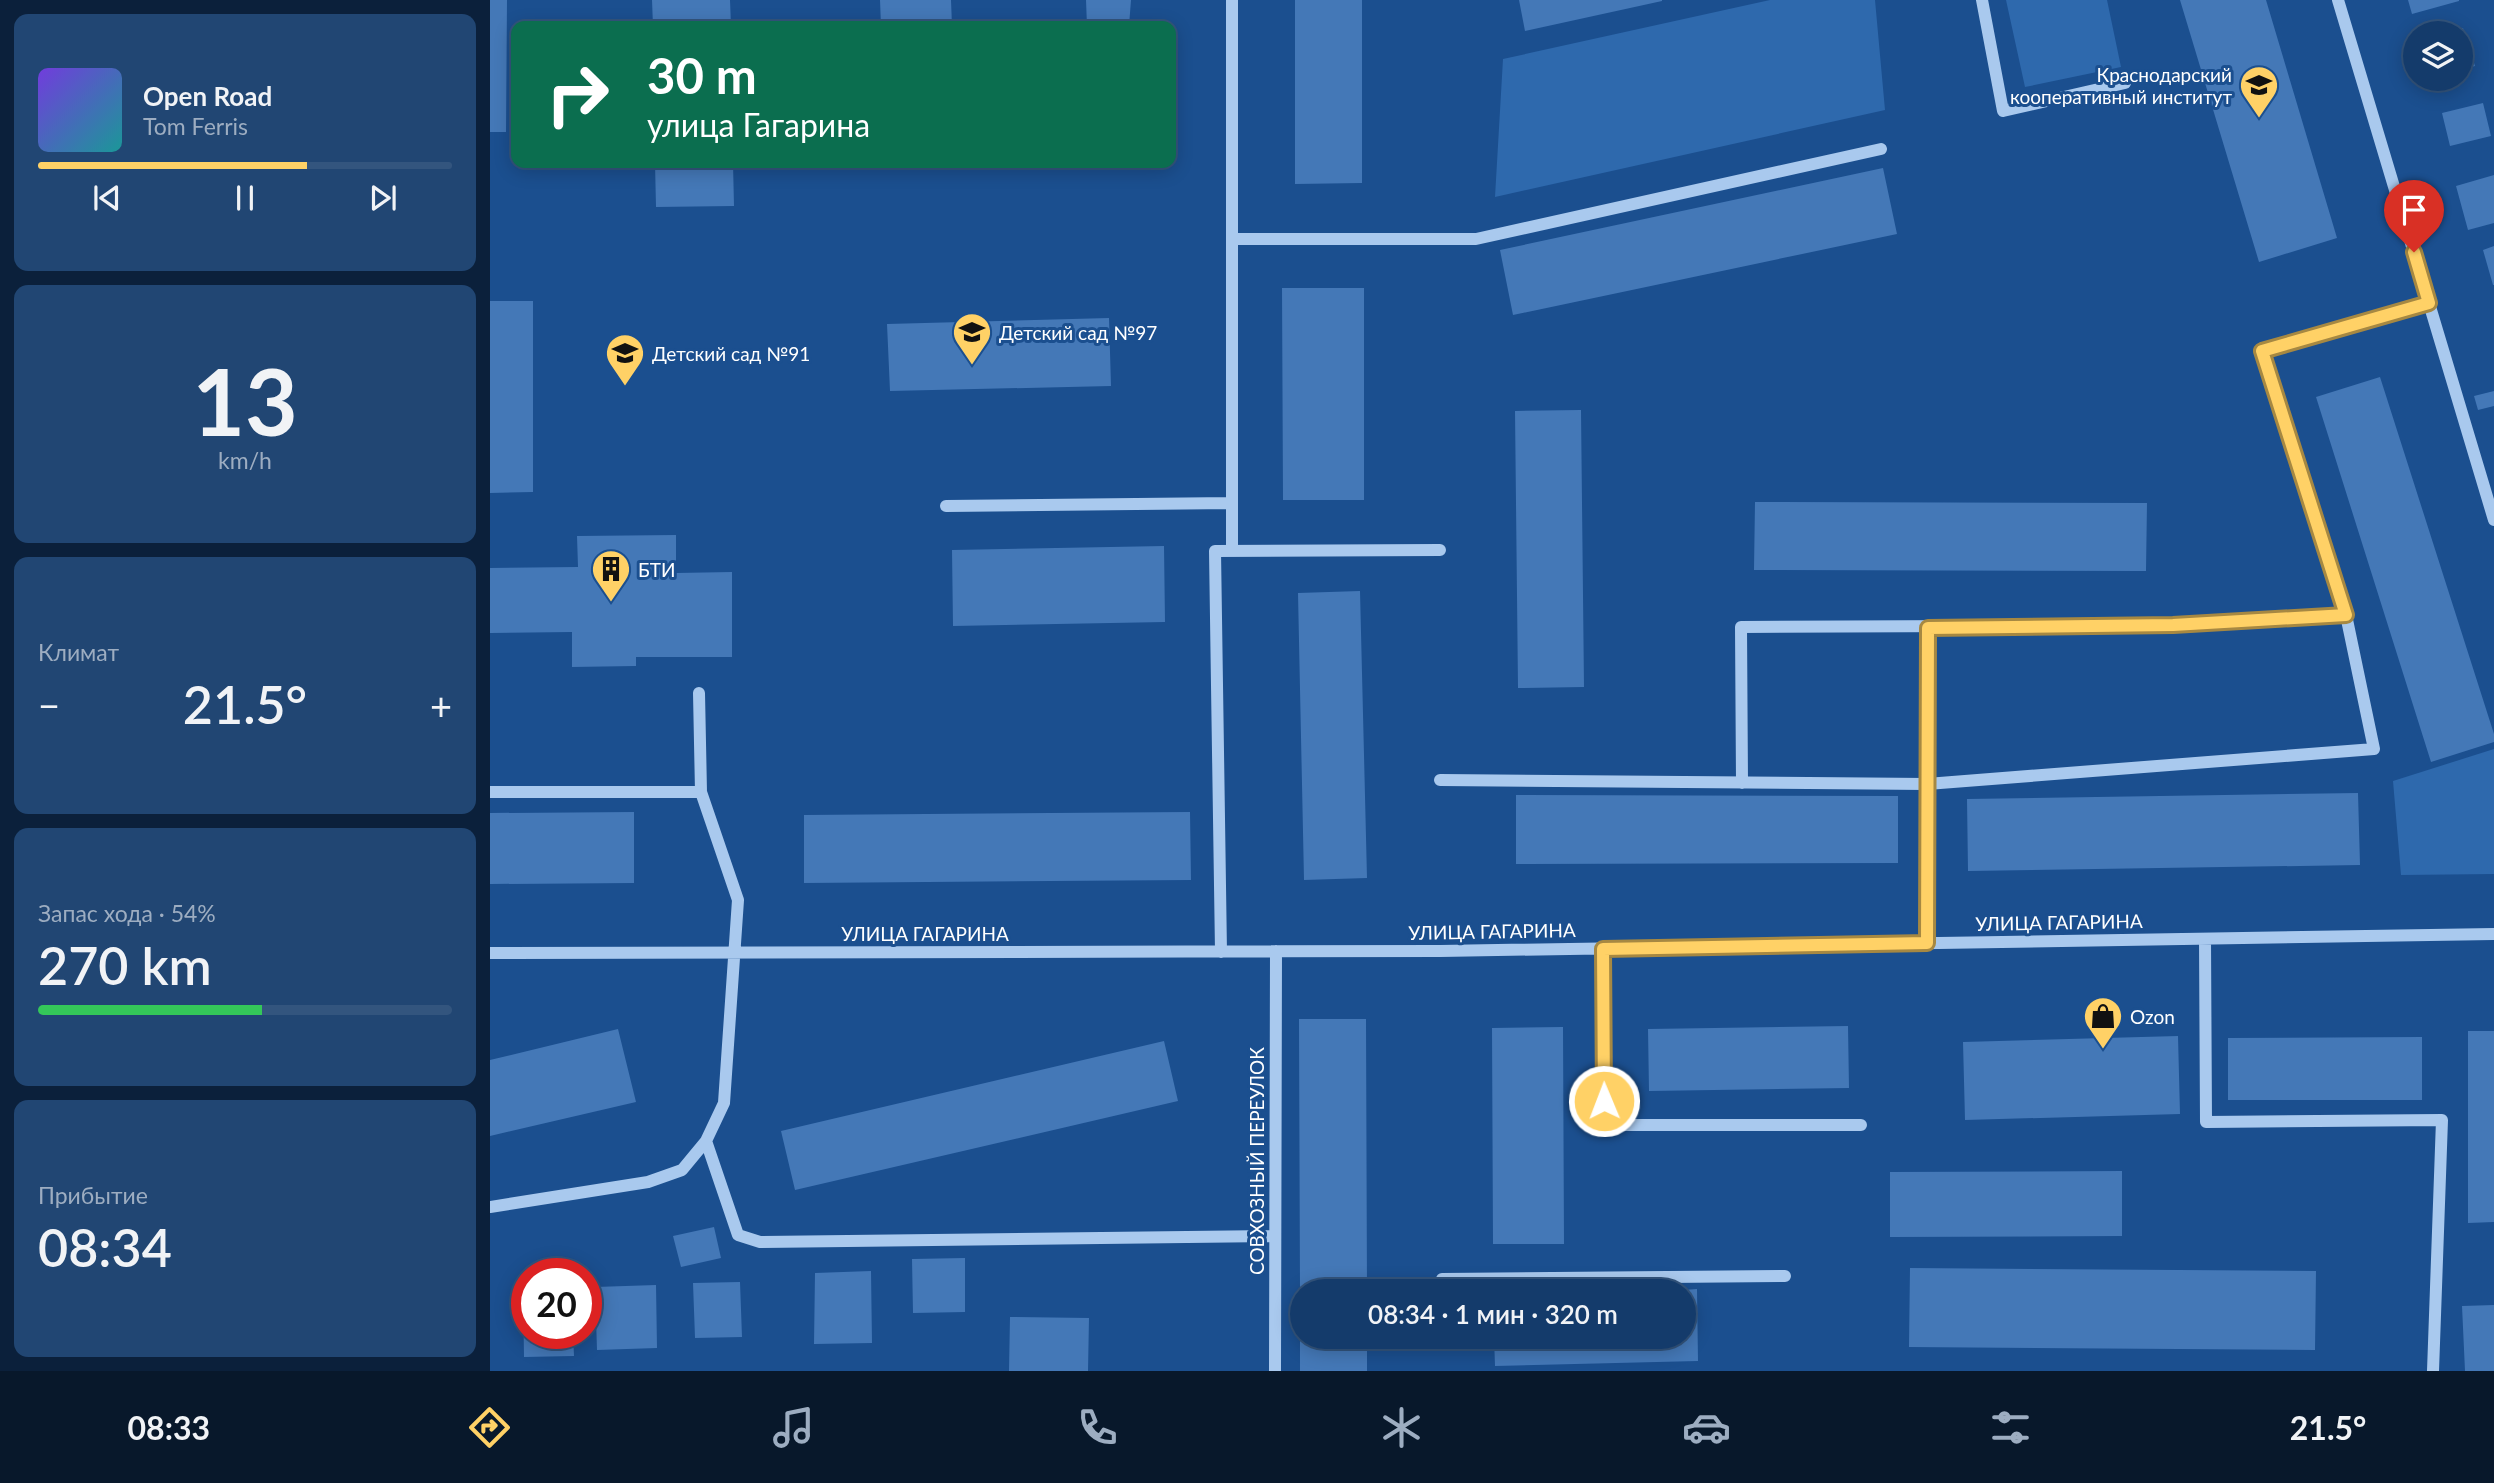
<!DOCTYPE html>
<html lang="ru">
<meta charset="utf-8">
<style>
body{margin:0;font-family:Lato,sans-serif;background:#214673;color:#f1f3f6;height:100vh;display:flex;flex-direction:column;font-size:26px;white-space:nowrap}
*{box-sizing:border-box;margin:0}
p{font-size:23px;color:#9dadc1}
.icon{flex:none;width:38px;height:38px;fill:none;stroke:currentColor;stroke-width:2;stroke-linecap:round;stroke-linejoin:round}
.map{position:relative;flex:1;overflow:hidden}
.sheet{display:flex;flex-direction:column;gap:14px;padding:14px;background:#0b203b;width:490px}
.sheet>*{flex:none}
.banner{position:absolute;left:21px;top:21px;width:665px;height:147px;border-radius:14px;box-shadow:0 4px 18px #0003,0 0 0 2px #33557e;background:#0b6e4f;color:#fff;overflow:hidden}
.controls{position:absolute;left:1913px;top:21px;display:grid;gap:14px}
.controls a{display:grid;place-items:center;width:70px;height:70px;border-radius:50%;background:#143b6b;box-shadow:0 4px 18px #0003,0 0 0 2px #33557e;font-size:35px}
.speed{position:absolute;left:21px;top:1258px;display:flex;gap:14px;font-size:35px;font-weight:700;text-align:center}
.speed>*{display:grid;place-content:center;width:91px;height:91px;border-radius:50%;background:#143b6b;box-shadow:0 4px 18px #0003,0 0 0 2px #33557e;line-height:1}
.speed .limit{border:10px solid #d22;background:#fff;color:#111}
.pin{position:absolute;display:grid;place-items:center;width:60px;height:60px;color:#fff;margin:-72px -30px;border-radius:50% 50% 50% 0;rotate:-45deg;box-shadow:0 0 7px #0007}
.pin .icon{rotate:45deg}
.me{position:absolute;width:77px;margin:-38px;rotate:359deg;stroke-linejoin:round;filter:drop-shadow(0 0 5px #0008)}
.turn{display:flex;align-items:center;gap:24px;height:147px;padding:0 21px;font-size:32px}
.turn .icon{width:91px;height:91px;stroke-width:2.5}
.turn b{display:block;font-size:49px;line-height:60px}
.big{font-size:52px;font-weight:600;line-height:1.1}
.sheet .card{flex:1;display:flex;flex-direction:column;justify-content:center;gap:10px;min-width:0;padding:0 24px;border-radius:14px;background:#214673}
.sheet .dial{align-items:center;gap:0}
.dial b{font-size:91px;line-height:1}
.song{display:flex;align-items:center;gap:21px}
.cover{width:84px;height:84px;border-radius:10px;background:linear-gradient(135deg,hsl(260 70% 55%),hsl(180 70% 35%))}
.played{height:7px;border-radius:4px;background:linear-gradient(90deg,#ffd166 65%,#33557e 65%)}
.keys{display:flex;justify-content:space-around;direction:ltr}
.heat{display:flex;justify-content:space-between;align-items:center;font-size:38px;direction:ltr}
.charge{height:10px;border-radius:5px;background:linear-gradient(90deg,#34c759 54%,#33557e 0)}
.trip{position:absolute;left:800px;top:1279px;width:406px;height:70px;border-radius:35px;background:#143b6b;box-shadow:0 4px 18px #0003,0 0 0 2px #33557e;font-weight:600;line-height:70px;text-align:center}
.tabs{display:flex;height:112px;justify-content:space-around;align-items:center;background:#08182b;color:#9dadc1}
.tabs .icon{width:49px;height:49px}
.tabs .current{color:#ffd166}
.tabs b{font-size:32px;color:#f1f3f6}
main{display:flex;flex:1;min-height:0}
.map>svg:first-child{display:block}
.green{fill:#2e69ad}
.building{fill:#4478b7}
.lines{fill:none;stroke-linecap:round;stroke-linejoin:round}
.minor{stroke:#a9c9ee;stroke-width:12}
.route-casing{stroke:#a68842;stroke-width:18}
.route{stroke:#ffd166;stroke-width:12}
.labels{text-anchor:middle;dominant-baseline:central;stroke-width:6;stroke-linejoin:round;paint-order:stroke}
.poi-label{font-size:19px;fill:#fff;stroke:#1b4f8f;text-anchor:start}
.street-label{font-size:19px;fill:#fff;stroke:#1b4f8f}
</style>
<main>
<section class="sheet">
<div class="card">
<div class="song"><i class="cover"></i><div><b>Open Road</b><p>Tom Ferris</p></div></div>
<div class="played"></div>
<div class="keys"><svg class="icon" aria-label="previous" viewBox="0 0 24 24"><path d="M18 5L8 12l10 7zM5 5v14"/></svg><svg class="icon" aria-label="pause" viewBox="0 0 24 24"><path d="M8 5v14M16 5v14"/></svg><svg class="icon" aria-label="next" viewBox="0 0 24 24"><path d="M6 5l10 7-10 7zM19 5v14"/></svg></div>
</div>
<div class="card dial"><b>13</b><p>km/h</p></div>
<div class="card"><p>Климат</p>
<div class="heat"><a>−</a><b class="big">21.5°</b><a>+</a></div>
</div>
<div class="card"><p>Запас хода · 54%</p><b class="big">270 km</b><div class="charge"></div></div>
<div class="card"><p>Прибытие</p><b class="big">08:34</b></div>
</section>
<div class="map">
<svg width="2004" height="1371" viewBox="0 0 2004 1371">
<rect width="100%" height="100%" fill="#1b4f8f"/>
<!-- green -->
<path class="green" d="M 1280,0 L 1385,0 L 1395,110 L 1005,197 L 1013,59 Z
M 1516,0 L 1617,0 L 1631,67 L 1535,87 Z
M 2004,749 L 2004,874 L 1911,875 L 1903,781 Z"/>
<!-- building -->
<path class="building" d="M 0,0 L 17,0 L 16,132 L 0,132 Z
M 162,0 L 240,0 L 241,26 L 163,26 Z
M 390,0 L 461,0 L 462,26 L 391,26 Z
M 596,0 L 641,0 L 639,26 L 597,26 Z
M 805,0 L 872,0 L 872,183 L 805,184 Z
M 1029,0 L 1172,0 L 1172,1 L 1035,31 Z
M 1690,0 L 1776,0 L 1847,238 L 1769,262 Z
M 1918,0 L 1969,0 L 1969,1 L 1922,14 Z
M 1973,28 L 1985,66 L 1970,70 L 1970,33 L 1958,33 Z
M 1993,103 L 2001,136 L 1960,146 L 1952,113 Z
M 165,163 L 243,163 L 244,206 L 166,207 Z
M 1393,168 L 1407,234 L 1023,315 L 1010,250 Z
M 2004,175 L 2004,223 L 1978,230 L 1966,186 Z
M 2004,246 L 2004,285 L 2003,285 L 1993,250 Z
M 792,288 L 874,288 L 874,500 L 793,500 Z
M 0,301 L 43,301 L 43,492 L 0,493 Z
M 619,318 L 621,386 L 400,391 L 397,324 Z
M 1890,377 L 2004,734 L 2004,742 L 1941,762 L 1826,397 Z
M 2004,391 L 2004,406 L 1988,410 L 1984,396 Z
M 1091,410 L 1094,687 L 1028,688 L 1025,411 Z
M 1265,502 L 1657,503 L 1656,571 L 1264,570 Z
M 186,535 L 186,573 L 242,572 L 242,657 L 146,657 L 146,666 L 82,667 L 82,632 L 0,633 L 0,568 L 88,567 L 87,536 Z
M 674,546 L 675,622 L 463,626 L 462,550 Z
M 870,591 L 877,878 L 814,880 L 808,593 Z
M 1868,793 L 1870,865 L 1478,871 L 1477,799 Z
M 1026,795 L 1408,796 L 1408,863 L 1026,864 Z
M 144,812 L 144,883 L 0,884 L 0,813 Z
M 700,812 L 701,880 L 314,883 L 314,815 Z
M 809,1019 L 876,1019 L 877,1292 L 810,1292 Z
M 1358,1026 L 1359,1088 L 1159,1091 L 1158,1029 Z
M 1073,1027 L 1074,1244 L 1003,1244 L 1002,1028 Z
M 128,1029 L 146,1102 L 0,1136 L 0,1060 Z
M 1978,1031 L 2004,1031 L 2004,1222 L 1978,1223 Z
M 1688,1036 L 1690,1114 L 1475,1120 L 1473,1042 Z
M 1932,1037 L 1932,1100 L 1738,1100 L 1738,1038 Z
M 674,1041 L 688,1101 L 305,1190 L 291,1131 Z
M 1632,1171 L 1632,1236 L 1400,1237 L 1400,1172 Z
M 224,1227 L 231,1258 L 191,1267 L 183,1236 Z
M 475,1258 L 475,1312 L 423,1313 L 422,1259 Z
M 1420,1268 L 1826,1271 L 1825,1350 L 1419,1347 Z
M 381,1271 L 382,1343 L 324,1344 L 325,1273 Z
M 250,1282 L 252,1337 L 205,1338 L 203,1283 Z
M 166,1285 L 167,1348 L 107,1350 L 105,1287 Z
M 1207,1289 L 1208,1361 L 1005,1366 L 1004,1337 L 1194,1337 L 1194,1290 Z
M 33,1292 L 37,1292 L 37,1334 L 83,1334 L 84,1356 L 34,1357 Z
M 2004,1305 L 2004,1371 L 1975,1371 L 1972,1306 Z
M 520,1317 L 599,1318 L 598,1371 L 519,1371 Z
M 810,1337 L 877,1337 L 877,1371 L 810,1371 Z"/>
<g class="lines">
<!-- minor -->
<path class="minor" d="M 1492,0 L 1513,111 L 1635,83
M 1848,0 L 2004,520
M 742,239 L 986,239 L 1391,149
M 456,506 L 742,503
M 742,551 L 742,0
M 950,780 L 1437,784 L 1884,749 L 1856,615 L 1772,351 L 1939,303
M 1252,783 L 1251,627 L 1683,625 L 1856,615
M 0,792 L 211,792
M 1715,939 L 1716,1122 L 1952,1120 L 1943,1371
M 1437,943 L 1438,628
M 1113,949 L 1114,1125 L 1371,1125
M 731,952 L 725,551 L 950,550
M 0,953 L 950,951 L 2004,934
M 216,1141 L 248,1235 L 270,1242 L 785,1236
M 0,1207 L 158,1182 L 192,1170 L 216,1141 L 234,1103 L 248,900 L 211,792 L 209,693
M 952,1279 L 1295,1276
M 785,1371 L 786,951"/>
</g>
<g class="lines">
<!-- route casing -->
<g class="route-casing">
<path id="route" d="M 1114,1101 L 1113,949 L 1437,943 L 1438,628 L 1683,625 L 1856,615 L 1772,351 L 1939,303 L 1924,252"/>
</g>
<!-- route -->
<use href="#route" class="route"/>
</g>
<!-- icons -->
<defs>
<g id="university-pin" transform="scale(2.0125)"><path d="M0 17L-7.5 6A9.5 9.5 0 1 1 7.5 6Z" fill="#ffd166" stroke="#1b4f8f"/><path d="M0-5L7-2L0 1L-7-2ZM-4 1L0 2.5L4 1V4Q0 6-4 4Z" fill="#111"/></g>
<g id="school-pin" transform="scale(2.0125)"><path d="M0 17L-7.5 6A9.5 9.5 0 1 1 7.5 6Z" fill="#ffd166" stroke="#1b4f8f"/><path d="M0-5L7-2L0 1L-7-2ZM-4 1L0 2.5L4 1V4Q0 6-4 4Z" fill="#111"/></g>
<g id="building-pin" transform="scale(2.0125)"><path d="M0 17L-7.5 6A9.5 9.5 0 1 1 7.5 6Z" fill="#ffd166" stroke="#1b4f8f"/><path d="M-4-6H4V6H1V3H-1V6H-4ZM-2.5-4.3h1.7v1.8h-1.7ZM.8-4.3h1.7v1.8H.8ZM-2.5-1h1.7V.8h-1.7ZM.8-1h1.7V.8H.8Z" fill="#111"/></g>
<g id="shop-pin" transform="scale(2.0125)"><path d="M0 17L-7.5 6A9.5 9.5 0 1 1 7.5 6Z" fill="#ffd166" stroke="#1b4f8f"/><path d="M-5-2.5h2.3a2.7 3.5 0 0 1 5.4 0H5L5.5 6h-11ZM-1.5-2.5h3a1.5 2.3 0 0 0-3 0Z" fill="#111"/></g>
</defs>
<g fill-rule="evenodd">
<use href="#university-pin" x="1769" y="85"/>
<use href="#school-pin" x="482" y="332"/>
<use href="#school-pin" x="135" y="353"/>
<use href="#building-pin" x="121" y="569"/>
<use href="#shop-pin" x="1613" y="1016"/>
</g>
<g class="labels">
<!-- poi labels -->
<g class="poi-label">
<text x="1742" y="74" text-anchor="end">Краснодарский<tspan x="1742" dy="22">кооперативный институт</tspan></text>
<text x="509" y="332">Детский сад №97</text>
<text x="162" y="353">Детский сад №91</text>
<text x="148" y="569">БТИ</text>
<text x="1640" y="1016">Ozon</text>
</g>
<!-- street labels -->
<g class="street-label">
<text transform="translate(1569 922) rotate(-1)">УЛИЦА ГАГАРИНА</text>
<text transform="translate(1002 931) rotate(-1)">УЛИЦА ГАГАРИНА</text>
<text x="435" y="933">УЛИЦА ГАГАРИНА</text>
<text transform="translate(766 1161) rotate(-90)">СОВХОЗНЫЙ ПЕРЕУЛОК</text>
</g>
</g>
</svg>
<div class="controls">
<a><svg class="icon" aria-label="layers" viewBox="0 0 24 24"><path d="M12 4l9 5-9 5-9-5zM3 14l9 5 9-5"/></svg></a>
</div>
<div class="speed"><div class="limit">20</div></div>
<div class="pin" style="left:1924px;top:252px;background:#d93025"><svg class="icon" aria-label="arrive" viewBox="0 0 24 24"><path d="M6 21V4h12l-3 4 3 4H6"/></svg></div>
<svg class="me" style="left:1114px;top:1101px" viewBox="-20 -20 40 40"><circle r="17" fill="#ffd166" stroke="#fff" stroke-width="3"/><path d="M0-11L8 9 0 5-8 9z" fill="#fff"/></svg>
<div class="trip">08:34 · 1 мин · 320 m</div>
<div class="banner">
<div class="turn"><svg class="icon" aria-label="right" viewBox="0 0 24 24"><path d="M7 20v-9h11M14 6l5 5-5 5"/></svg><div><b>30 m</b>улица Гагарина</div></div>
</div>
</div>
</main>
<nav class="tabs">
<b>08:33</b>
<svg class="icon current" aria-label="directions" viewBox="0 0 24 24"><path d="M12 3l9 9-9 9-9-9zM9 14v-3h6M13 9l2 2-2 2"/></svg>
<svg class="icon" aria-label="music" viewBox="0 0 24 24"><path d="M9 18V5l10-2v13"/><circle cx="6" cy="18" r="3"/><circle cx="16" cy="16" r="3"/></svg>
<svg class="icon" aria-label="phone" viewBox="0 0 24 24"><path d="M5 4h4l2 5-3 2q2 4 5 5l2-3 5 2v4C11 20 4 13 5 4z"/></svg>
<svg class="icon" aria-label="climate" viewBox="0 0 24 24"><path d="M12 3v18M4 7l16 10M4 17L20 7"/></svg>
<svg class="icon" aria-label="car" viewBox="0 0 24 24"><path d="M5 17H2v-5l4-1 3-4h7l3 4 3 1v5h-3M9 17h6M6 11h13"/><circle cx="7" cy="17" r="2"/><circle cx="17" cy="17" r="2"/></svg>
<svg class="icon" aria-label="filters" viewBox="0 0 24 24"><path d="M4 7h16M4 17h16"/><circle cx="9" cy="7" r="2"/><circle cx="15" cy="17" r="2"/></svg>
<b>21.5°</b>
</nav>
